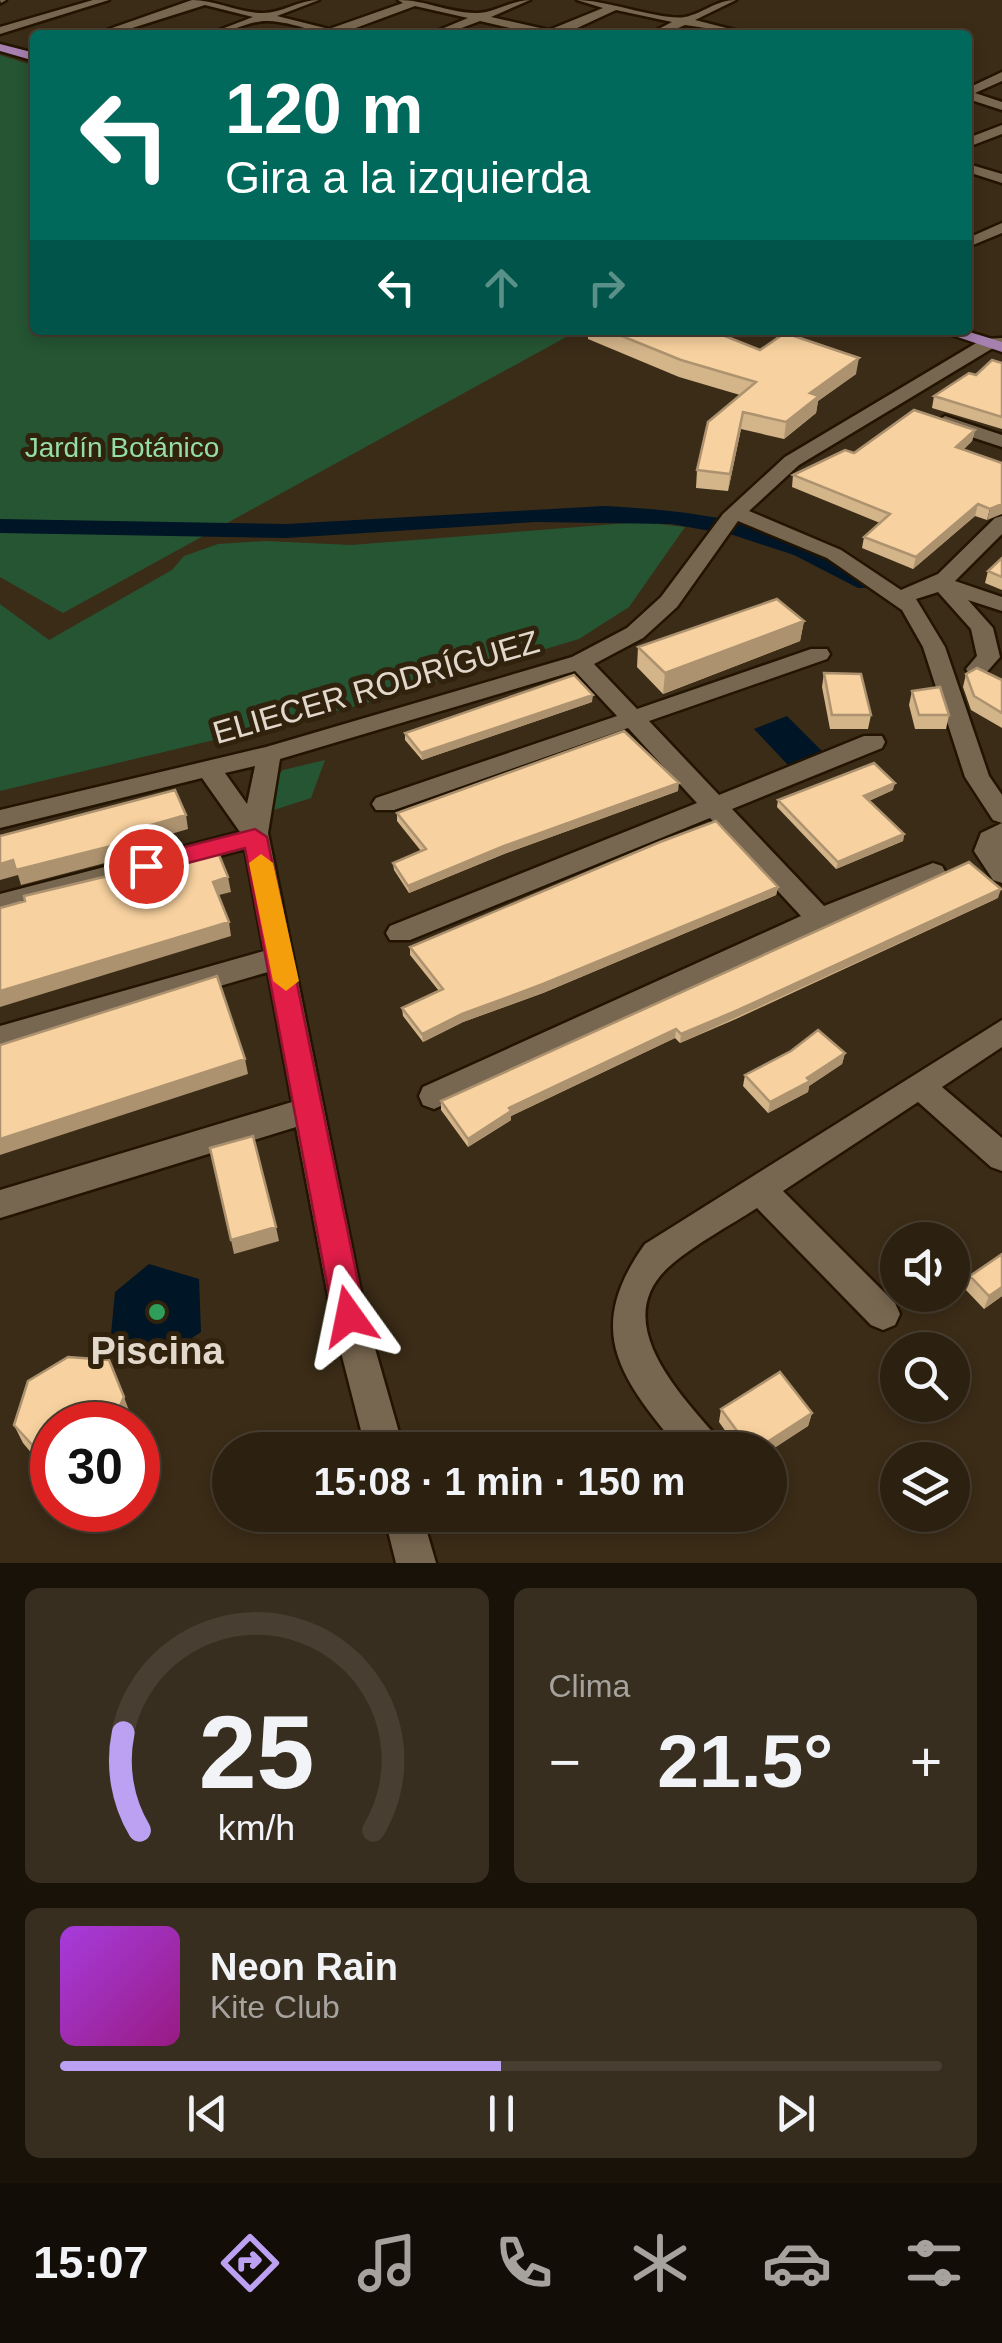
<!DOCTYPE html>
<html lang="es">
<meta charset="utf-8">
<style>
body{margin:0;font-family:Helvetica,sans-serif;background:#382e1f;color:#f1f3f6;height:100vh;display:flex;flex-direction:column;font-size:38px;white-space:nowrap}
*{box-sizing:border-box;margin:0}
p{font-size:32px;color:#a6a39f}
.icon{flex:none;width:55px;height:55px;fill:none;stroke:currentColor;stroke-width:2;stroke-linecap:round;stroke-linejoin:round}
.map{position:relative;height:1563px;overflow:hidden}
.side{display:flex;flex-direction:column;gap:25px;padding:25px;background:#181209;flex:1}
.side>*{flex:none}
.top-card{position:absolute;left:30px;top:30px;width:942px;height:305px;border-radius:10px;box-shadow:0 5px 15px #0003,0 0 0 2px #483e31;background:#00695c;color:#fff;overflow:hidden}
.controls{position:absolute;left:880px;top:1222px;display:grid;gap:20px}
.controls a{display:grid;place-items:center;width:90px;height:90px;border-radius:50%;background:#2c2111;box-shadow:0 5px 15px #0003,0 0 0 2px #483e31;font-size:50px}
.speed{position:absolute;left:30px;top:1402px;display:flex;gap:20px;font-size:50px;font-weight:700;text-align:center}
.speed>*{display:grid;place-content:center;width:130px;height:130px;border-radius:50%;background:#2c2111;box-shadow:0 5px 15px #0003,0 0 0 2px #483e31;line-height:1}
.speed .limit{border:15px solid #d22;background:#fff;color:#111}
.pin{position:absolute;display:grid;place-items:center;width:85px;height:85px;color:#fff;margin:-42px;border:5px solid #fff;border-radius:50%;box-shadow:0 2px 10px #0007}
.me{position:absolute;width:110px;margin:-55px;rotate:348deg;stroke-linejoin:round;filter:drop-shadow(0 0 8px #0008)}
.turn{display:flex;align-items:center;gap:35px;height:210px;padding:0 30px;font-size:45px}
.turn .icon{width:130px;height:130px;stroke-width:2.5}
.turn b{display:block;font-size:70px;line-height:85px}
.lanes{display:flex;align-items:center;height:95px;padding:0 30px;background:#0003;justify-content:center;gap:50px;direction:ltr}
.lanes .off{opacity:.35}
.big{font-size:75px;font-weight:600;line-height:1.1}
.side .card{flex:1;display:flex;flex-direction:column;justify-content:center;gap:15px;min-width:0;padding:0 35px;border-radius:15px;background:#382e1f}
.side .dial{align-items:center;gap:0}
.dial svg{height:260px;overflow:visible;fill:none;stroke:#483e31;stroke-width:7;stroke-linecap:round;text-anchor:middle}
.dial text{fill:#f1f3f6;stroke:none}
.song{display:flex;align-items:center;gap:30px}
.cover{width:120px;height:120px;border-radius:15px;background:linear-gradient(135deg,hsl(280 70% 55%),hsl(310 70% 35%))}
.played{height:10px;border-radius:5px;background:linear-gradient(90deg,#bca0f2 50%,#483e31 50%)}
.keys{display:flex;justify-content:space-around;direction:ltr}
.heat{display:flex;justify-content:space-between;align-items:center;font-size:55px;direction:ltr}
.side .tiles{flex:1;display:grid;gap:25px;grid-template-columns:1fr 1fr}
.card:last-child{grid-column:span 2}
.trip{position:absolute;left:212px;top:1432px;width:575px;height:100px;border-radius:50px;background:#2c2111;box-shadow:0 5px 15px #0003,0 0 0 2px #483e31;font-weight:600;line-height:100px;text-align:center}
.tab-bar{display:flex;height:160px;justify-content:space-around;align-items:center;background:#120d07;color:#a6a39f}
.tab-bar .icon{width:70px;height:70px}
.tab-bar .current{color:#bca0f2}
.tab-bar b{font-size:45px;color:#f1f3f6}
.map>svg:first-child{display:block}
.green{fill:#255533}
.water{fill:#001525}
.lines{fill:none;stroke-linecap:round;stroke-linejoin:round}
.canal{fill:#001525;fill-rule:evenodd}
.street-casing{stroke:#221401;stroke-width:5}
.primary-casing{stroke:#221401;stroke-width:5}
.street{fill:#786750;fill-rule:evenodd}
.primary{fill:#a680af;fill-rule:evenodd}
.wall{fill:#d4b489}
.shaded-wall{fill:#ad926f}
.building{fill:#f7d19f;stroke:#ad926f;stroke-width:2.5}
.route{fill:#e11d48;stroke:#92132f;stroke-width:2.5}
.slow{fill:#f59e0b}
.leisure-dot{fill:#2e9e5b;stroke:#31220d;stroke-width:4}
.labels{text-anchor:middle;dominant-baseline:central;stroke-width:10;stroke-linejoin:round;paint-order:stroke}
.far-park-label{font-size:28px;fill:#94dea6;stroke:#31220d}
.street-label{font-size:32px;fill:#e2d8cb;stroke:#31220d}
.near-poi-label{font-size:38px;font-weight:bold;fill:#e2d8cb;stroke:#31220d}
</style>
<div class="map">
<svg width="1002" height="1563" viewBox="0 0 1002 1563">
<rect width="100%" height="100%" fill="#3b2c17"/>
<!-- green -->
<path class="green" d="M 0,55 L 35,66 L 35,330 L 579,330 L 63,613 L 0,577 Z
M 641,522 L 685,527 L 629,607 L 579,639 L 349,708 L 0,791 L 0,604 L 49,640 L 172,570 L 184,556 L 218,544 L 265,541 L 351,545 Z
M 325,760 L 311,798 L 274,810 L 274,780 L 283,770 Z"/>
<!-- water -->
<path class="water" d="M 787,716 L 823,752 L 789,766 L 754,729 Z
M 149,1264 L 199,1279 L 201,1332 L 156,1362 L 111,1334 L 115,1292 Z"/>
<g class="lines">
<!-- canal -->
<path class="canal" d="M 604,506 C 686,510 766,520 840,559 C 853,566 870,571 880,583 L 876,588 L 858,588 L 794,555 L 733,535 L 671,524 L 536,522 L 286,538 L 0,533 L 0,519 L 286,524 Z"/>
<!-- street casing -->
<g class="street-casing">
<path id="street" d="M 0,0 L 6,0 L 1,3 Z
M 93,0 L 109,0 L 0,34 L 0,27 Z
M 192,0 C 216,0 238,13 263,13 C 282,13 299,0 319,0 L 277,16 L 329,29 L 403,3 L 398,0 C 426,0 445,12 475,13 C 493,14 511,0 530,0 L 491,17 L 549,30 L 603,8 L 577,0 C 606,0 663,21 685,17 C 704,13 716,0 736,0 L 695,20 L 754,35 L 685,25 L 662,35 L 647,35 L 672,22 L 616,10 L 562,35 L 540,35 L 480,21 L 443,35 L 427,35 L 468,18 L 415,6 L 342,33 L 344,35 C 316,35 296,22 268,21 C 248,20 228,35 206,35 L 253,17 L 205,5 L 110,35 L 92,35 Z
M 1002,72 L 1002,81 L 975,93 L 1002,102 L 1002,110 L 968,99 L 968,88 Z
M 1002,125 L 1002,134 L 968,147 L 968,138 Z
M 968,164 L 1002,174 L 1002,183 L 968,172 Z
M 1002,223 L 1002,233 L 968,247 L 968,238 Z
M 1002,338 L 1002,348 L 993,348 L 799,465 L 749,511 L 841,550 L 901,590 L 938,574 L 995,518 L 1002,516 L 1002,534 L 955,581 L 1002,597 L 1002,611 L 968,600 L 993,628 L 1000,657 L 985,674 L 969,674 L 966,669 L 977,656 L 971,629 L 938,592 L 916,599 L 945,647 L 989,776 L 1002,795 L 1002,823 L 993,820 L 965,777 L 923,647 L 902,610 L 827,558 L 738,521 L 677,607 L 643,638 L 594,664 L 637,709 L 811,649 L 827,649 L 830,654 L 827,659 L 649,721 L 719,795 L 864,736 L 882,736 L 885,742 L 882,748 L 732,809 L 824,906 L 933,863 L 942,866 L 946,873 L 942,880 L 830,926 L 434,1109 L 423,1105 L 419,1096 L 423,1087 L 801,916 L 710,818 L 410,940 L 390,940 L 386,933 L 390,926 L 697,803 L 628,728 L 394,810 L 376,810 L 372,804 L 376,798 L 617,716 L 575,671 L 280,759 L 268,833 L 366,1317 L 404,1450 L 366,1450 L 332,1317 L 296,1127 L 0,1218 L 0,1190 L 292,1102 L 268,972 L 0,1050 L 0,1026 L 264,951 L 245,849 L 0,914 L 0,894 L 240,832 L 202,778 L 0,828 L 0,810 L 266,747 L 572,657 L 627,628 L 661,597 L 723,514 L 785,457 L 983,339 ZM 255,766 L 247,804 L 225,773 Z
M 945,416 L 1002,435 L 1002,447 L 938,426 L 936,422 Z
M 1002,823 L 1002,883 L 993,880 L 974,851 L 981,833 Z
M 1002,1020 L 1002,1047 L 942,1087 L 1002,1138 L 1002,1171 L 991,1167 L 918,1102 L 783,1191 L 895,1303 L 900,1314 L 895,1325 L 883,1330 L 871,1325 L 757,1208 C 729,1226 697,1243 672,1264 C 606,1319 679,1393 717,1437 L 723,1450 L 680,1450 C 620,1377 583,1331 645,1244 Z
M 384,1515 L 422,1515 L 436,1563 L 396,1563 Z"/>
</g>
<!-- primary casing -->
<g class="primary-casing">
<path id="primary" d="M 0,44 L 35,53 L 35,61 L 0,51 Z
M 937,330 L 963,330 L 1002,342 L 1002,352 Z"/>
</g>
<!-- street -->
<use href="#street" class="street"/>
<!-- primary -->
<use href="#primary" class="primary"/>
</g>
<!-- wall -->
<path class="wall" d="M 588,330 L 717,330 L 714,332 L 760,350 L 856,374 L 818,401 L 816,413 L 784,439 L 741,429 L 728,491 L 696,488 L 697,470 L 740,395 L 679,377 L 588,339 Z
M 1002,363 L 1002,429 L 932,408 L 934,396 Z
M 975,430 L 972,441 L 963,450 L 1002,463 L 987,520 L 975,516 L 913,569 L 862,548 L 864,537 L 880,523 L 792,487 L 793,475 L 854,453 Z
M 1002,558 L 1002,590 L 985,583 L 988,571 Z
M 804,621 L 800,641 L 663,694 L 637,667 L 638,647 Z
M 824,673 L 871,715 L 868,729 L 830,729 L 822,687 Z
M 966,674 L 1002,680 L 1002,728 L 971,710 L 963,687 Z
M 912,691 L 949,715 L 946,729 L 915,729 L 909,705 Z
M 592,702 L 422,760 L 405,740 L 405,733 Z
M 893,790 L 869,801 L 904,834 L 903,841 L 836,869 L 777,807 L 778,800 Z
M 678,791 L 504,854 L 409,893 L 394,870 L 393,863 L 421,851 L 397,821 L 397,813 Z
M 778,887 L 776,895 L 543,993 L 463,1022 L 423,1042 L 403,1016 L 402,1008 L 439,991 L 410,955 L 410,947 Z
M 998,898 L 736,1019 L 680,1043 L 675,1038 L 511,1116 L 511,1120 L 468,1147 L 441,1110 L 441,1101 Z
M 845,1053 L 842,1064 L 809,1086 L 808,1092 L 768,1113 L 743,1086 L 745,1075 Z
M 1002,1254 L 1002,1296 L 984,1309 L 965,1289 L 970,1276 Z
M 721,1409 L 812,1413 L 808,1426 L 770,1450 L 739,1450 L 719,1422 Z
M 131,1416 L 52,1425 L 52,1469 L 44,1468 L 23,1443 L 14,1425 Z"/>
<!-- shaded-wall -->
<path class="shaded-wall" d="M 859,358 L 856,374 L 818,401 L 816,413 L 784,439 L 786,422 L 810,393 Z
M 743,412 L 741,429 L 728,491 L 730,474 Z
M 975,430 L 972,441 L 953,459 L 956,447 Z
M 978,504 L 975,516 L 913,569 L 916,557 Z
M 1002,504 L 1002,514 L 987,520 L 990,509 Z
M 804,621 L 800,641 L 663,694 L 665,673 Z
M 593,695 L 592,702 L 422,760 L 421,753 Z
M 679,783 L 678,791 L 504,854 L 409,893 L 408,886 L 504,846 Z
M 895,783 L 893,790 L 862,804 L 864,796 Z
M 186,815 L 188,829 L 144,842 L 147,852 L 21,885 L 18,875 L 0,880 L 0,864 Z
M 904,834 L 903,841 L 836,869 L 838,862 Z
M 228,877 L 231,892 L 215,896 L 213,882 Z
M 778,887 L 776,895 L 543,993 L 463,1022 L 423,1042 L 422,1034 L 462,1014 Z
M 1001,889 L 998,898 L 680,1043 L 681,1034 Z
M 229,922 L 231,936 L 0,1007 L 0,991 Z
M 676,1029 L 675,1038 L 511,1116 L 511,1120 L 468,1147 L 468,1139 L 509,1108 Z
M 845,1053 L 842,1064 L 809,1086 L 808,1092 L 768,1113 L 770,1102 Z
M 245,1059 L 248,1074 L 0,1155 L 0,1139 Z
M 276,1227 L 279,1241 L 234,1254 L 231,1240 Z
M 1002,1287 L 1002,1296 L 984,1309 L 989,1296 Z
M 124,1397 L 131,1416 L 127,1425 L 111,1425 Z
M 812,1413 L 808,1426 L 770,1451 L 755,1450 Z"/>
<!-- building -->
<path class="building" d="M 607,330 L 710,330 L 760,350 L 785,333 L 859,358 L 810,393 L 819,396 L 786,422 L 743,412 L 730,474 L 697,470 L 708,422 L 756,382 L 681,360 Z
M 992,360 L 1002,363 L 1002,417 L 934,396 L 969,373 L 976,375 Z
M 914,410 L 975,430 L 956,447 L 1002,463 L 1002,504 L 990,509 L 978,504 L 916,557 L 864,537 L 890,514 L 793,475 L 845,450 L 854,453 Z
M 1002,558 L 1002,577 L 988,571 Z
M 777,599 L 804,621 L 665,673 L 638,647 Z
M 977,668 L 1002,680 L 1002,713 L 974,696 L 966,674 Z
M 824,673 L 861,674 L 871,715 L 832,715 Z
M 574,675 L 593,695 L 421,753 L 405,733 Z
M 940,687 L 949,715 L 919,715 L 912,691 Z
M 624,731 L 679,783 L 504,846 L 408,886 L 393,863 L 426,849 L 397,813 Z
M 874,763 L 895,783 L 864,796 L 904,834 L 838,862 L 778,800 Z
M 175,790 L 186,815 L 140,828 L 143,838 L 16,870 L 13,860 L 0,864 L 0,836 Z
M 716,821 L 778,887 L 543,984 L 462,1014 L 422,1034 L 402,1008 L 443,989 L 410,947 L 660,842 Z
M 217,850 L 228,877 L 213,882 L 229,922 L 0,991 L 0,908 L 25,901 L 24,896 Z
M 969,862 L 1001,889 L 738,1010 L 681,1034 L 676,1029 L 509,1108 L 511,1111 L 468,1139 L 441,1101 Z
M 217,976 L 245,1059 L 0,1139 L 0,1045 Z
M 818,1030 L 845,1053 L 807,1078 L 810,1081 L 770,1102 L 745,1075 L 791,1051 Z
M 253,1136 L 276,1227 L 231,1240 L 210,1148 Z
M 1002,1254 L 1002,1287 L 989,1296 L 970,1276 Z
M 68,1357 L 109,1360 L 124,1397 L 111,1425 L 52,1425 L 52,1453 L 36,1449 L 14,1425 L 28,1381 Z
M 780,1372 L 812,1413 L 755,1450 L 751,1450 L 721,1409 Z"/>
<!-- route -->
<path class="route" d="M 255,829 L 267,837 L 365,1316 L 360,1327 L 349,1331 L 338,1327 L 333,1316 L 245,848 L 146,874 L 134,866 L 137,859 Z"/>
<!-- slow -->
<path class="slow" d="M 261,854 L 273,863 L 299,981 L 286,991 L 273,981 L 249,863 Z"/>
<!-- markers -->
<circle class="leisure-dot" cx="157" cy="1312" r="10"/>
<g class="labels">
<!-- far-park labels -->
<g class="far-park-label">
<text x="122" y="447">Jardín Botánico</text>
</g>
<!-- street labels -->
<g class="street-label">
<text transform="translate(376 687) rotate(-16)">ELIECER RODRÍGUEZ</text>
</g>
<!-- near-poi labels -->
<g class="near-poi-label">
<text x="157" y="1351">Piscina</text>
</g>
</g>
</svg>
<div class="controls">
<a><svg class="icon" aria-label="sound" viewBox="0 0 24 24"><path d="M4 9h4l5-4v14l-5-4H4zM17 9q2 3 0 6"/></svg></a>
<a><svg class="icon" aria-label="search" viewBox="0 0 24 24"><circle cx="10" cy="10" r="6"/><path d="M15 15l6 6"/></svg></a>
<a><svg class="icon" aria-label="layers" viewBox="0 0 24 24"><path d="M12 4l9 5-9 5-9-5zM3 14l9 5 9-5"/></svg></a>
</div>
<div class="speed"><div class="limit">30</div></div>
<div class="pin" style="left:146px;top:866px;background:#d93025"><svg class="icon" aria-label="arrive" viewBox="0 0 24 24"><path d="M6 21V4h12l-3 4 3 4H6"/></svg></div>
<svg class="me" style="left:349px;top:1316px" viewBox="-20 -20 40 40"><path d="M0-17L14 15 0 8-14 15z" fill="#e11d48" stroke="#fff" stroke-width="4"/></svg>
<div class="trip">15:08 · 1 min · 150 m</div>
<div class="top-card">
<div class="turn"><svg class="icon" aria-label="left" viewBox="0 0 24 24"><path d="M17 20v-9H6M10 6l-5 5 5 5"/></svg><div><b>120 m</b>Gira a la izquierda</div></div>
<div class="lanes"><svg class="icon" aria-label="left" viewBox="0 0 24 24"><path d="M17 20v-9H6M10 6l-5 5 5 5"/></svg><svg class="icon off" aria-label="ahead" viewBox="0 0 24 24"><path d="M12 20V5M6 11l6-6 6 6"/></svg><svg class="icon off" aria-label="right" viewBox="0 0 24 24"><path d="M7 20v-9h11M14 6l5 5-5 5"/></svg></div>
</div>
</div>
<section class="side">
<div class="tiles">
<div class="card dial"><svg viewBox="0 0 100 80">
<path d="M14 69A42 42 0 1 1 86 69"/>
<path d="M14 69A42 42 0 0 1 9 39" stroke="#bca0f2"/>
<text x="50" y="56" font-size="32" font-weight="700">25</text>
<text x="50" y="72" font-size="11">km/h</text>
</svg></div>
<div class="card"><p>Clima</p>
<div class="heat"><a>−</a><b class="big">21.5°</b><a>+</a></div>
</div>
<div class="card">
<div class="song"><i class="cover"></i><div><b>Neon Rain</b><p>Kite Club</p></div></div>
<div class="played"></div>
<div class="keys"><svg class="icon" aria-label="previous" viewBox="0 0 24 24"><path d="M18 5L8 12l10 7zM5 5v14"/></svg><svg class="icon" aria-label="pause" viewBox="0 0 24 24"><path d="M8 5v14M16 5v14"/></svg><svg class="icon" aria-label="next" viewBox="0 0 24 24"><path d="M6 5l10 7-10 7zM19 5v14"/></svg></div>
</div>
</div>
</section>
<nav class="tab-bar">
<b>15:07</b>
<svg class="icon current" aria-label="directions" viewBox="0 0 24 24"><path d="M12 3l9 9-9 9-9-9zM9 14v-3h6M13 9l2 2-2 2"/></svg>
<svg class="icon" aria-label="music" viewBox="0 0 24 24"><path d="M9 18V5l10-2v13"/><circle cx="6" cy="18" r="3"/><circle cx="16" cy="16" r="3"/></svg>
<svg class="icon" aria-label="phone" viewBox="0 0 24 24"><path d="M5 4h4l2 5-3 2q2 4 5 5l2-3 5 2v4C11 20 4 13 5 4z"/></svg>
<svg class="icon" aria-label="climate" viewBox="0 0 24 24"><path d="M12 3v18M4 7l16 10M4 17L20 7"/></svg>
<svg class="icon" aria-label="car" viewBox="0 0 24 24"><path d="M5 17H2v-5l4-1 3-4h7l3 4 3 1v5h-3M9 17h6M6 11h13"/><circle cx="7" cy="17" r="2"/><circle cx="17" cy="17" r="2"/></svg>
<svg class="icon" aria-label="filters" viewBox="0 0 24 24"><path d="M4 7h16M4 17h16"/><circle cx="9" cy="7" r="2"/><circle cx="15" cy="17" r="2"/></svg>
</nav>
